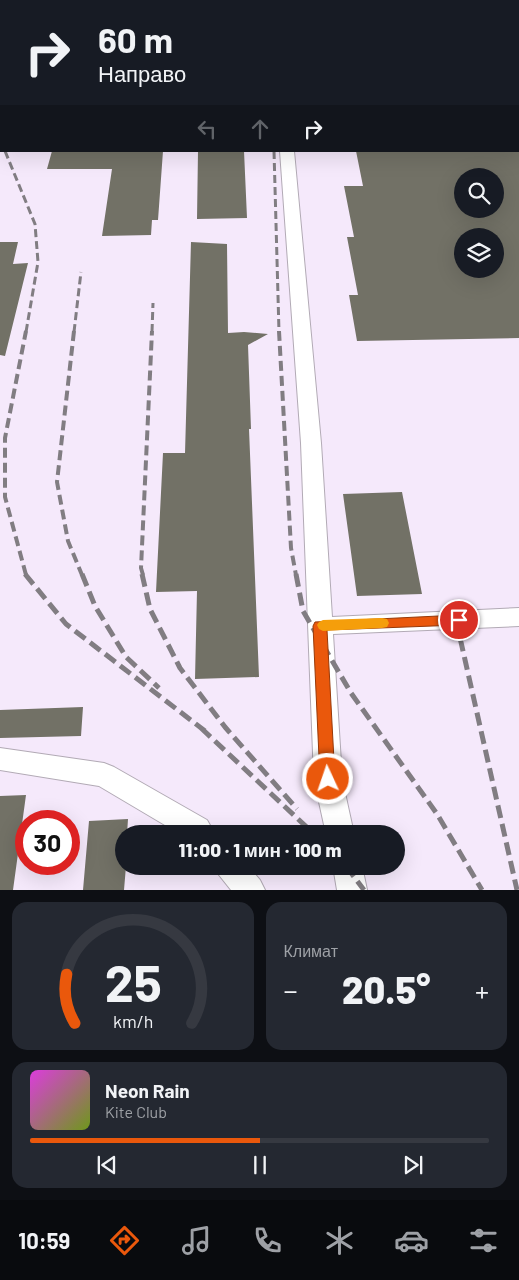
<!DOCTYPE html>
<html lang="ru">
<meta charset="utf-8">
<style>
body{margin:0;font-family:Barlow,sans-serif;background:#242831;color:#f1f3f6;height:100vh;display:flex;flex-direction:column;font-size:19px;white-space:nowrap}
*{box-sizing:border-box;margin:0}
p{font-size:16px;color:#9ea1a6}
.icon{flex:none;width:28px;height:28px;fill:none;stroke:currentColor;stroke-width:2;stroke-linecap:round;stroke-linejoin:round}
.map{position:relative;height:890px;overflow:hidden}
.sheet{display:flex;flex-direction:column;gap:12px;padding:12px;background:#0d0f14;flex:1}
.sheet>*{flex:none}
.hud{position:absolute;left:0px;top:0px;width:520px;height:152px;box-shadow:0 5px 20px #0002;background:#171b24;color:#f1f3f6;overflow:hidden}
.controls{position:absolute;left:454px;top:168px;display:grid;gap:10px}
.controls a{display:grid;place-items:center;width:50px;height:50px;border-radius:50%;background:#171b24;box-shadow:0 5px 20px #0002;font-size:25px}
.speed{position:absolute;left:15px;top:810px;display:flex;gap:10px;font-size:25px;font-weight:700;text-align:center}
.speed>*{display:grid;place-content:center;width:65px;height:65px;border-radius:50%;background:#171b24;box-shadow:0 5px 20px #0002;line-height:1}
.speed .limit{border:8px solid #d22;background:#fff;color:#111}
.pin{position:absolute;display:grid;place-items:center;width:42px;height:42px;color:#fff;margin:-21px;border:2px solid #fff;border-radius:50%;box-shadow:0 1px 5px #0007}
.me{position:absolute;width:55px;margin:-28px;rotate:357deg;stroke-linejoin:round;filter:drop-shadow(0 0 4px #0008)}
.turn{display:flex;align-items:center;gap:18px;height:105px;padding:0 15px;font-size:22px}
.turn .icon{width:65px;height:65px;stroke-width:2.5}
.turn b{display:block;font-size:35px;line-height:42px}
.lanes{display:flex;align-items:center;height:48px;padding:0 15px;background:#0003;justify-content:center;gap:25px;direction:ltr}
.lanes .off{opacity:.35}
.big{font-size:38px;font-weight:800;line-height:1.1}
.sheet .tile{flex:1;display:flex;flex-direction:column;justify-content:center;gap:8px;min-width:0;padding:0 18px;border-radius:15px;background:#242831}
.sheet .dial{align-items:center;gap:0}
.dial svg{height:130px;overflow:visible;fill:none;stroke:#363941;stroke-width:7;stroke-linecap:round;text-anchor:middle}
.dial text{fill:#f1f3f6;stroke:none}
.song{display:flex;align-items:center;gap:15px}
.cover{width:60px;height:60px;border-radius:8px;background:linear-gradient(135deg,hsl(300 70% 55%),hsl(80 70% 35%))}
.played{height:5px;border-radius:2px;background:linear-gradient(90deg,#ea580c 50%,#363941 50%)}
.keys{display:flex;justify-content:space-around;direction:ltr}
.heat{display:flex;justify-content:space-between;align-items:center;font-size:28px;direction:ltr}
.sheet .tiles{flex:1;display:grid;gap:12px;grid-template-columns:1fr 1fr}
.tile:last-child{grid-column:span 2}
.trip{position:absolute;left:115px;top:825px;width:290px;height:50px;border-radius:25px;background:#171b24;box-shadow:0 5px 20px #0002;font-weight:800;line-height:50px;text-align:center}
.tabs{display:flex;height:80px;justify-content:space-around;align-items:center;background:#090b0e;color:#9ea1a6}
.tabs .icon{width:35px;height:35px}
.tabs .active{color:#ea580c}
.tabs b{font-size:22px;color:#f1f3f6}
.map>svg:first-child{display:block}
.built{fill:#f5e9fb;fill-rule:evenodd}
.building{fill:#727166;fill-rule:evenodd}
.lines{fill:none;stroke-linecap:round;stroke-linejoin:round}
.minor-casing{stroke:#b2aab5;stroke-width:2}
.minor{fill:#fff;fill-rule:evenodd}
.rail-far3{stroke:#817d82;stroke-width:2.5;stroke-dasharray:6 3;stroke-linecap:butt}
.rail-far2{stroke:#817d82;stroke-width:3;stroke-dasharray:8 4;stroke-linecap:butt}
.rail-far1{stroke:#817d82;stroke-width:4;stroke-dasharray:10 5;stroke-linecap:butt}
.rail{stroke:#817d82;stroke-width:5;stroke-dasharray:13 6;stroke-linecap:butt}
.route{fill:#ea580c;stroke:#983908}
.slow{fill:#f59e0b}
</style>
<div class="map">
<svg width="519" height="890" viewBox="0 0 519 890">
<rect width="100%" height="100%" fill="#fcf7fe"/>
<!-- built -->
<path class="built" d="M 0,0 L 519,0 L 519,890 L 0,890 ZM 1,1 L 519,1 L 519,151 L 1,151 ZM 462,176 L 495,176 L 495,209 L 462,209 ZM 462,236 L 495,236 L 495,269 L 462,269 ZM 26,821 L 69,821 L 69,864 L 26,864 ZM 124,834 L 396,834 L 396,866 L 124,866 Z"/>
<!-- building -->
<path class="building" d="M 52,151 L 163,151 L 158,220 L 152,220 L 151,235 L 102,236 L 112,169 L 47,169 Z
M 198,151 L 244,151 L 247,218 L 197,219 Z
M 356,151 L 519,151 L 519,338 L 357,341 L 349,295 L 358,295 L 347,237 L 354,237 L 344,186 L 363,186 ZM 462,176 L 495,176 L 495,209 L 462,209 ZM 462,236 L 495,236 L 495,269 L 462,269 Z
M 0,242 L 18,242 L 13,264 L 28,263 L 5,356 L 0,355 Z
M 191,242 L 227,244 L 228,333 L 244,332 L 268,334 L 248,345 L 251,429 L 249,429 L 259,677 L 195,679 L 197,591 L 156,592 L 163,453 L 185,453 Z
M 402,492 L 422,594 L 357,596 L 343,494 Z
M 83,707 L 81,736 L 0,738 L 0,710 Z
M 26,795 L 13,890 L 0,890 L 0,796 Z
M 128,819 L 127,834 L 124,834 L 124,866 L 126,866 L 124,890 L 83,890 L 89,821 Z"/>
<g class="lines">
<!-- minor casing -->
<g class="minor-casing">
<path id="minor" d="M 25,0 L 35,0 L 35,1 L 25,1 Z
M 264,0 L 274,0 L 274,1 L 264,1 Z
M 280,151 L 294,151 L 321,443 L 332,617 L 519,608 L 519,626 L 333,634 L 342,779 L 354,834 L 326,834 L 314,779 L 301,443 Z
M 0,748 L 104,763 L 114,767 L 207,820 L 215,834 L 180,834 L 99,786 L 0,770 Z
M 215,866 L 248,866 L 260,880 L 265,890 L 231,890 L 219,875 Z
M 333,866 L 362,866 L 367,890 L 337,890 Z"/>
</g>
<!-- minor -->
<use href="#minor" class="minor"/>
<!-- rail-far3 -->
<path class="rail-far3" d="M 0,139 L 1,142"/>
<!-- rail-far2 -->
<path class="rail-far2" d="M 5,151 L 35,224 L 38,262 L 26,332
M 274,151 L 279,332
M 74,332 L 81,272
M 152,332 L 153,303"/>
<!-- rail-far1 -->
<path class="rail-far1" d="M 74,331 L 57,482 L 68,541 L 82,575
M 279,331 L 291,548 L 296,575
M 26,575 L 5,497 L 5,438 L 26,331
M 143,575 L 141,568 L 152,331"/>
<!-- rail -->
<path class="rail" d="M 25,574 L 66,624 L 205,731
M 82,574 L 95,606 L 126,657 L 159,688
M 142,574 L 150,609 L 180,668 L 225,727 L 297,809
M 296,574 L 303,611 L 351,693 L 437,814 L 482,890
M 456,620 L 517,890
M 201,728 L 314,834
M 346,866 L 364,890"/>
</g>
<!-- route -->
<path class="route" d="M 459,615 L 464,616 L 466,620 L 464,623 L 459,625 L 327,630 L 335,779 L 333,784 L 328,786 L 322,784 L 320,779 L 313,626 L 315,622 Z"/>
<!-- slow -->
<path class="slow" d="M 382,618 L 387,619 L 389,623 L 387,627 L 382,628 L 323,631 L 319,629 L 317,625 L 319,622 L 323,620 Z"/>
</svg>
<div class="controls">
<a><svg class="icon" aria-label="search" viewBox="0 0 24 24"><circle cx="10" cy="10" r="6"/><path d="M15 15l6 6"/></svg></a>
<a><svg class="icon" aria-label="layers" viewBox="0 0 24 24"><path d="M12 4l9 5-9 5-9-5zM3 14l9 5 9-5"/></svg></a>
</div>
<div class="speed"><div class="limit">30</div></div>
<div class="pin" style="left:459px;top:620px;background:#d93025"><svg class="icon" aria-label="arrive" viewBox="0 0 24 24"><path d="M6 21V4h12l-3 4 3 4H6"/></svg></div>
<svg class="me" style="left:328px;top:779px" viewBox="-20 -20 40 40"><circle r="17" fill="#ea580c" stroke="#fff" stroke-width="3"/><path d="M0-11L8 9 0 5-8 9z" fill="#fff"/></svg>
<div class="trip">11:00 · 1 мин · 100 m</div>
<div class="hud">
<div class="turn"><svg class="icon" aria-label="right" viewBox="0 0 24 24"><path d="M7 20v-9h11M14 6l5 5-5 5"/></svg><div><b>60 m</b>Направо</div></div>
<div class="lanes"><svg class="icon off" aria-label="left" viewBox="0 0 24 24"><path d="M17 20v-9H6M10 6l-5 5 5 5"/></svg><svg class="icon off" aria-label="ahead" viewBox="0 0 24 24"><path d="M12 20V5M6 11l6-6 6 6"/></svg><svg class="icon" aria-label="right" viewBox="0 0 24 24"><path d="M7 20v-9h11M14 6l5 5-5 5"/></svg></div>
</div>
</div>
<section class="sheet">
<div class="tiles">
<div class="tile dial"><svg viewBox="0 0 100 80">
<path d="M14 69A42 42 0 1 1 86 69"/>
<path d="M14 69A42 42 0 0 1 9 39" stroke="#ea580c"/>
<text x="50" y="56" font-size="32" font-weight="700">25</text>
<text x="50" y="72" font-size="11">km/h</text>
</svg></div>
<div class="tile"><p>Климат</p>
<div class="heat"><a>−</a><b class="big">20.5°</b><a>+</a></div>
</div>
<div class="tile">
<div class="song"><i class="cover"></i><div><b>Neon Rain</b><p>Kite Club</p></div></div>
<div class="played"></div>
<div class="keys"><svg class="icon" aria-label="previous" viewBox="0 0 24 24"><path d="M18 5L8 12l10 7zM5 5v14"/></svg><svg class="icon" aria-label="pause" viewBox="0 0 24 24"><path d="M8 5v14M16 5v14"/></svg><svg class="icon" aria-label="next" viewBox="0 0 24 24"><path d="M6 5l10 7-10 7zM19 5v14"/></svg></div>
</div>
</div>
</section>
<nav class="tabs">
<b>10:59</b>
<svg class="icon active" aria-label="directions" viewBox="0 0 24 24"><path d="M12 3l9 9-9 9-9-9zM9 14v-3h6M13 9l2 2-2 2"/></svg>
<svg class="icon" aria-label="music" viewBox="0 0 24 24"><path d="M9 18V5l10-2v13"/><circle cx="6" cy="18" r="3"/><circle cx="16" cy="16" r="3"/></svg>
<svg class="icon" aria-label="phone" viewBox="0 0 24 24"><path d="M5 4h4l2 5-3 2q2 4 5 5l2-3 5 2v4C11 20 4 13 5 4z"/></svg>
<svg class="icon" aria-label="climate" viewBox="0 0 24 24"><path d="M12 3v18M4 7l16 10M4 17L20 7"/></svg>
<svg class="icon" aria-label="car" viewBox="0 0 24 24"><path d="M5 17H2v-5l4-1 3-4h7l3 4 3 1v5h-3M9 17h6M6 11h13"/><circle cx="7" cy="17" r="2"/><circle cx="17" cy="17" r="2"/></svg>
<svg class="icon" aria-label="filters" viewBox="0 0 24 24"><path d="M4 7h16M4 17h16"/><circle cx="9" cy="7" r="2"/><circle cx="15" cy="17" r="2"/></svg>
</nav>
